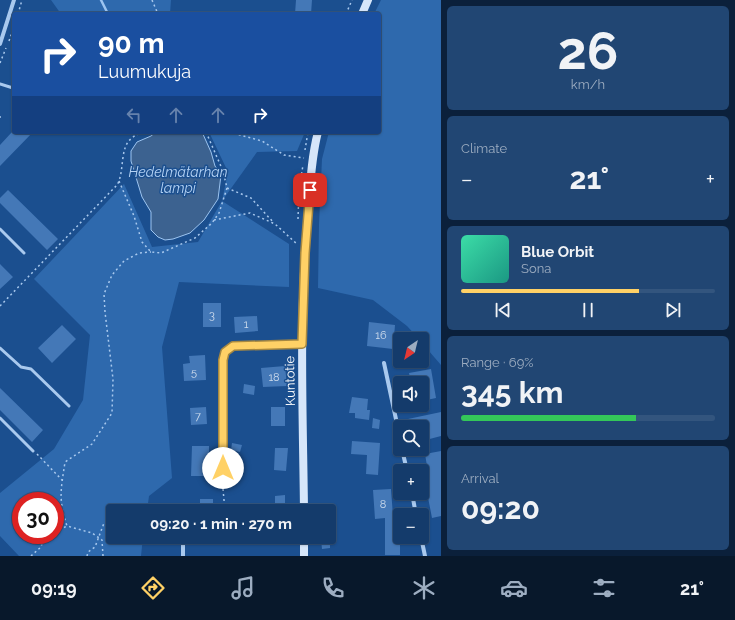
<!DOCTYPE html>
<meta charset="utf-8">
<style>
body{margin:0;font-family:Raleway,sans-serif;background:#214673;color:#f1f3f6;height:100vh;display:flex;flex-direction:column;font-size:15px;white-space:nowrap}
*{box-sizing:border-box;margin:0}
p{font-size:13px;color:#9dadc1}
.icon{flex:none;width:22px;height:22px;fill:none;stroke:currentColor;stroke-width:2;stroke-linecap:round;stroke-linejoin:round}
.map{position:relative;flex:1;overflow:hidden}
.drawer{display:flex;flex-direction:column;gap:6px;padding:6px;background:#0b203b;width:294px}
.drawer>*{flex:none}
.top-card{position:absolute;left:12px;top:12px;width:369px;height:122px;border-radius:4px;box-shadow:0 1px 3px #0004,0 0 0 1px #33557e;background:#1a4fa0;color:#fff;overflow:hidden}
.needle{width:26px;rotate:215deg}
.buttons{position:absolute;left:393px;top:332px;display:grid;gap:8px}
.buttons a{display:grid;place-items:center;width:36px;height:36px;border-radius:4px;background:#143b6b;box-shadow:0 1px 3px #0004,0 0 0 1px #33557e;font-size:20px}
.speed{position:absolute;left:12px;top:492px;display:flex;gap:8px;font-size:20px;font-weight:700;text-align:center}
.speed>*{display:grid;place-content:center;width:52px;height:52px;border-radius:50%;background:#143b6b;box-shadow:0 1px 3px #0004,0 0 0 1px #33557e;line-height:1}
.speed .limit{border:6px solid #d22;background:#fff;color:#111}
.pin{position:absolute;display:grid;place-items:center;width:34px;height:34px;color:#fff;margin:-17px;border-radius:8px;box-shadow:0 2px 6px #0006}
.me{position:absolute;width:44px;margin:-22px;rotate:0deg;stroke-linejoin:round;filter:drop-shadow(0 0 3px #0008)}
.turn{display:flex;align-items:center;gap:14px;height:84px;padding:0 20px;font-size:18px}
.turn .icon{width:52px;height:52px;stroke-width:2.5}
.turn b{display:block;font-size:28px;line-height:34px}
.lanes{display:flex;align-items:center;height:38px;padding:0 20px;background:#0003;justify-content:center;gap:20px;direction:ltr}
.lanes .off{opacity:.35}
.big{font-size:30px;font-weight:700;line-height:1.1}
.drawer .card{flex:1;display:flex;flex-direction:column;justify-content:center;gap:6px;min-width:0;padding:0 14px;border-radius:6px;background:#214673}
.drawer .dial{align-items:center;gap:0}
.dial b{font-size:52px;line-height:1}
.song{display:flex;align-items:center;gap:12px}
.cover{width:48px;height:48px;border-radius:6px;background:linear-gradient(135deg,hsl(160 70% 55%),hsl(170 70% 35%))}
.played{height:4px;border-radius:2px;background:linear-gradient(90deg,#ffd166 70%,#33557e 70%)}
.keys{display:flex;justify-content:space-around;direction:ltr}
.heat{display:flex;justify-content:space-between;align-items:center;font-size:22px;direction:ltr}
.charge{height:6px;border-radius:3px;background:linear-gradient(90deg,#34c759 69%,#33557e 0)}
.trip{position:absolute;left:106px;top:504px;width:230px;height:40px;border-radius:4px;background:#143b6b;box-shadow:0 1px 3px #0004,0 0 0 1px #33557e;font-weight:700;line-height:40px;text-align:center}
.menu{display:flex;height:64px;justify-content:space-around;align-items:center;background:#08182b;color:#9dadc1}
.menu .icon{width:28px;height:28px}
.menu .active{color:#ffd166}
.menu b{font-size:18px;color:#f1f3f6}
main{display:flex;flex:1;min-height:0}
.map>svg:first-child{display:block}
.green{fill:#2e69ad;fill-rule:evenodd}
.water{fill:#3c6290;stroke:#9cc4f0}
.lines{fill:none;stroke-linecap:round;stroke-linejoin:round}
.stream{stroke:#9cc4f0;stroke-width:2.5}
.building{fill:#4478b7}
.path{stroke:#a9c9ee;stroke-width:1.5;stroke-dasharray:2 3;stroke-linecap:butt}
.lane{stroke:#a9c9ee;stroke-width:3}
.street{stroke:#a9c9ee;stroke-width:4}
.secondary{stroke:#d6e6fa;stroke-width:8}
.route-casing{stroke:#a68842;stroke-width:10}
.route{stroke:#ffd166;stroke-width:7}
.labels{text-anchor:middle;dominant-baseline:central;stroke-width:3;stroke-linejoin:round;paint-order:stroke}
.number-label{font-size:11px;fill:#d0dded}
.street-label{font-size:13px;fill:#fff;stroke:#1b4f8f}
.water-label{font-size:14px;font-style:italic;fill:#b5d3f5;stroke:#1b4f8f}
</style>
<main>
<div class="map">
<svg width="441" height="556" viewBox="0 0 441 556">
<rect width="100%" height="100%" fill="#1b4f8f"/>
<!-- green -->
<path class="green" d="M 51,0 L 171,0 L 170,14 L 61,14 Z
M 381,0 L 441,0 L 441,365 L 422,343 L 422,339 L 419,339 L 407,326 L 373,300 L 318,288 L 319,224 L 322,159 L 329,132 L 379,132 L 379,14 L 374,14 Z
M 209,132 L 305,132 L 297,151 L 257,152 L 222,201 L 289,244 L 289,287 L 179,282 L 162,347 L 172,478 L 149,496 L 147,511 L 113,511 L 113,537 L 143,537 L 141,556 L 19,556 L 0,536 L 0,493 L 54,449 L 83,400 L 90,335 L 34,279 L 124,184 L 152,247 L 198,242 L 222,201 L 228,172 ZM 21,501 L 55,501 L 55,535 L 21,535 Z"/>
<!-- water -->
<path class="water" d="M 156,132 L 202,132 L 211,152 L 215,166 L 221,175 L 218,199 L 204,220 L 190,233 L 173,239 L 165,240 L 158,237 L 151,230 L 151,212 L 142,197 L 131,161 L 131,151 L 137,142 L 151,136 Z"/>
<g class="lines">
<!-- stream -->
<path class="stream" d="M 101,0 L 108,14"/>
</g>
<!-- building -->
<path class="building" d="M 296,0 L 312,0 L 311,14 L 295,14 Z
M 12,132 L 33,132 L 0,166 L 0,145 Z
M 8,190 L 58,239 L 47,250 L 0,203 L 0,198 Z
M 0,264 L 13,277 L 0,289 Z
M 203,303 L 221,303 L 221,327 L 203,327 Z
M 257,316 L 258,331 L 235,333 L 234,317 Z
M 369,322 L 395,325 L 393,349 L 367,346 Z
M 62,325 L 76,339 L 52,363 L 38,348 Z
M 205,355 L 206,380 L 184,381 L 183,364 L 190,363 L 189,356 Z
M 285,366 L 287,386 L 263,387 L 261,368 Z
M 431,369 L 436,398 L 422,401 L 422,383 L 411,383 L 409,373 Z
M 244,384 L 255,386 L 254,395 L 243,393 Z
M 0,388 L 43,430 L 32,442 L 0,410 Z
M 352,397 L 368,399 L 367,410 L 370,410 L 369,420 L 355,418 L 355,413 L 349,413 Z
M 206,407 L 207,424 L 191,425 L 190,408 Z
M 271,407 L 285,407 L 285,426 L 271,426 Z
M 441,412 L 441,436 L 422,441 L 422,427 L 419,427 L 418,424 L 410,425 L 408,419 Z
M 373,418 L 380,420 L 379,429 L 372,428 Z
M 352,441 L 380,443 L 378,475 L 366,474 L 367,455 L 351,454 Z
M 232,443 L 242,445 L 240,452 L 231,450 Z
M 192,446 L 209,446 L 209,476 L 191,476 Z
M 275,448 L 288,448 L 286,471 L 274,470 Z
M 441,451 L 441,516 L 432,518 L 425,482 L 422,482 L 422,474 L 428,472 L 425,454 Z
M 391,489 L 394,529 L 400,529 L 400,555 L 385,555 L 385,518 L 375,519 L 373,490 Z
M 285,495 L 285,511 L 275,511 L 275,496 Z
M 200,499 L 213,499 L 213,511 L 184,511 L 184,504 L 200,504 Z
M 321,539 L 330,539 L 330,548 L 322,549 Z"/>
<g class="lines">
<!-- path -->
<path class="path" d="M 152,0 L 158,14
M 18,14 L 22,0
M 346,14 L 352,0
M 9,41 L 14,27
M 0,63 L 6,48
M 0,116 L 0,118
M 229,132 L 262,141 L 284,155 L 304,158
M 305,150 L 308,132
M 119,181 L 134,216 L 142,242 L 151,252 L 161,253 L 195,238 L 212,223 L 219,213 L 227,188 L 223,171 L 206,132
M 227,188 L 251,198 L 274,223
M 298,219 L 299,190 L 303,165
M 214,220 L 250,213 L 275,224 L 297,244
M 0,306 L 117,185 C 125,172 119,147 132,138 C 135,135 139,134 143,132
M 37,454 L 62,480
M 223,489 L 225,511
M 55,532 L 67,526
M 159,537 L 162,537
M 171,537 L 177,539
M 31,556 L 41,547 L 43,540 L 50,535
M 87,556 L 88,552 L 95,547 L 104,523 L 113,518
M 103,556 L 102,540 L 92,533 L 67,526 C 58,499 61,489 65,462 L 92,444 L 112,413 L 113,379 L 105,312 L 104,294 L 112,275 L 124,261 L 139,253 L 151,252"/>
<!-- lane -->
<path class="lane" d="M 0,84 L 13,88
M 14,85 L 13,88 L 14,93
M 0,229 L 24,253
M 0,348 L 21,367 L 31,369 L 69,406
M 0,418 L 33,451"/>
<!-- street -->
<path class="street" d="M 0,44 L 14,0
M 384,363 L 400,438
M 402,449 L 407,471
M 223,483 L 223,360 L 225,352 L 233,346 L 302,344
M 412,493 L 416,515
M 421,537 L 425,556
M 183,556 L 183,541 L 185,537"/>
<!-- secondary -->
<path class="secondary" d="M 362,14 L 368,0
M 304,511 C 303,416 299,320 307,225 C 310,195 310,162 318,132
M 304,537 L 304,556"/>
</g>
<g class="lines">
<!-- route casing -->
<g class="route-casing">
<path id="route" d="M 223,468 L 223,360 L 225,352 L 233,346 L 302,344 L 305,253 L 310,190"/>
</g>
<!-- route -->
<use href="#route" class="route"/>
</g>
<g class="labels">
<!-- number labels -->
<g class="number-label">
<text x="212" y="315">3</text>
<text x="246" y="324">1</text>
<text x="381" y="335">16</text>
<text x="194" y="372">5</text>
<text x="274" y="377">18</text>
<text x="198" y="416">7</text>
<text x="383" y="504">8</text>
</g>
<!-- street labels -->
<g class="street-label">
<text transform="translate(290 381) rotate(-91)">Kuntotie</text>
</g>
<!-- water labels -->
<g class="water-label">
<text x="178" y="172">Hedelmätarhan<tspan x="178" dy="16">lampi</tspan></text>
</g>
</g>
</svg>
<div class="buttons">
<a><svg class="needle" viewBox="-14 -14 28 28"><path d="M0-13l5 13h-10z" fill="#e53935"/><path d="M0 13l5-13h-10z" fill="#9dadc1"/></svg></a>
<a><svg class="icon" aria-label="sound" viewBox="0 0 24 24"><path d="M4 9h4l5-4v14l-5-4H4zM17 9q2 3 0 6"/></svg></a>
<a><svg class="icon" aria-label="search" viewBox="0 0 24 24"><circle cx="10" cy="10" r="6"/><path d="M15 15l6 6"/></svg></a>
<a>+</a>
<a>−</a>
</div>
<div class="speed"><div class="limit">30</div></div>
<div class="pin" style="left:310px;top:190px;background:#d93025"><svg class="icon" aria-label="arrive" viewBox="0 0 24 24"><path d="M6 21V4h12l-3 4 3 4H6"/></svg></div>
<svg class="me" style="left:223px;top:468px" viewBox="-20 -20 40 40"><circle r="19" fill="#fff"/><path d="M0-13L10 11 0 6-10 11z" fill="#ffd166"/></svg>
<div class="trip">09:20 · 1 min · 270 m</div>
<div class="top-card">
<div class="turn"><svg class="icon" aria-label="right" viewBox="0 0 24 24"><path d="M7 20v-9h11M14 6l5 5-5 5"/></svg><div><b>90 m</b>Luumukuja</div></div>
<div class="lanes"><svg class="icon off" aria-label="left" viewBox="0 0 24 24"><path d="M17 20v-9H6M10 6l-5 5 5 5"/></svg><svg class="icon off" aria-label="ahead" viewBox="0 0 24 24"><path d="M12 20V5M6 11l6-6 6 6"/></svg><svg class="icon off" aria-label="ahead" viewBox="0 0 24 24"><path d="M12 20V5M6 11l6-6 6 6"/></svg><svg class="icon" aria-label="right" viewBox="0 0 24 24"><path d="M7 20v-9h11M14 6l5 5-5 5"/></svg></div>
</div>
</div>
<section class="drawer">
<div class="card dial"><b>26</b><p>km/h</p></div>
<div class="card"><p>Climate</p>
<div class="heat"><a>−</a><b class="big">21°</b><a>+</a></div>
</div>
<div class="card">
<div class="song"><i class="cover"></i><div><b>Blue Orbit</b><p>Sona</p></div></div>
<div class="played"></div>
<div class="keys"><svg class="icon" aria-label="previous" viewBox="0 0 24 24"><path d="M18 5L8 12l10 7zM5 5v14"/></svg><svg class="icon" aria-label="pause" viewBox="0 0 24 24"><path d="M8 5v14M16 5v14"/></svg><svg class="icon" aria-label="next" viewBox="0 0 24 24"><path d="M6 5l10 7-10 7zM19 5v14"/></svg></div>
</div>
<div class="card"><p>Range · 69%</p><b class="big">345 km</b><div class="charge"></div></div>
<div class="card"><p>Arrival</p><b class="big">09:20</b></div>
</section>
</main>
<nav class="menu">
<b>09:19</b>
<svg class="icon active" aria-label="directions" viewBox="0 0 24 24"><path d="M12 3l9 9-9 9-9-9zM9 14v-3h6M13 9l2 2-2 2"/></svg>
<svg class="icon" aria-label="music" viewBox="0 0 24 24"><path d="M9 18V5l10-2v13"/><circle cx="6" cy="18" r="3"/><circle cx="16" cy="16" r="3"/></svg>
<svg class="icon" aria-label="phone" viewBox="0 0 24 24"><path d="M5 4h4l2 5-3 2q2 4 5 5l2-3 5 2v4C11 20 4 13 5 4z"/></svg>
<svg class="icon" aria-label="climate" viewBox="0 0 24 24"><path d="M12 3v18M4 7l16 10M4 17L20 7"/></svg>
<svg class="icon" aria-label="car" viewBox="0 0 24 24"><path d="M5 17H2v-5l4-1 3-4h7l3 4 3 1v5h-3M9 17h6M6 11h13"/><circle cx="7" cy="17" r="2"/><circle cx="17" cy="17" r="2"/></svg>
<svg class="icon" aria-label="filters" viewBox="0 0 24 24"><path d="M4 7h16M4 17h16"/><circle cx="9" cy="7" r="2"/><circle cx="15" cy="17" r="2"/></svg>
<b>21°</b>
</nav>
